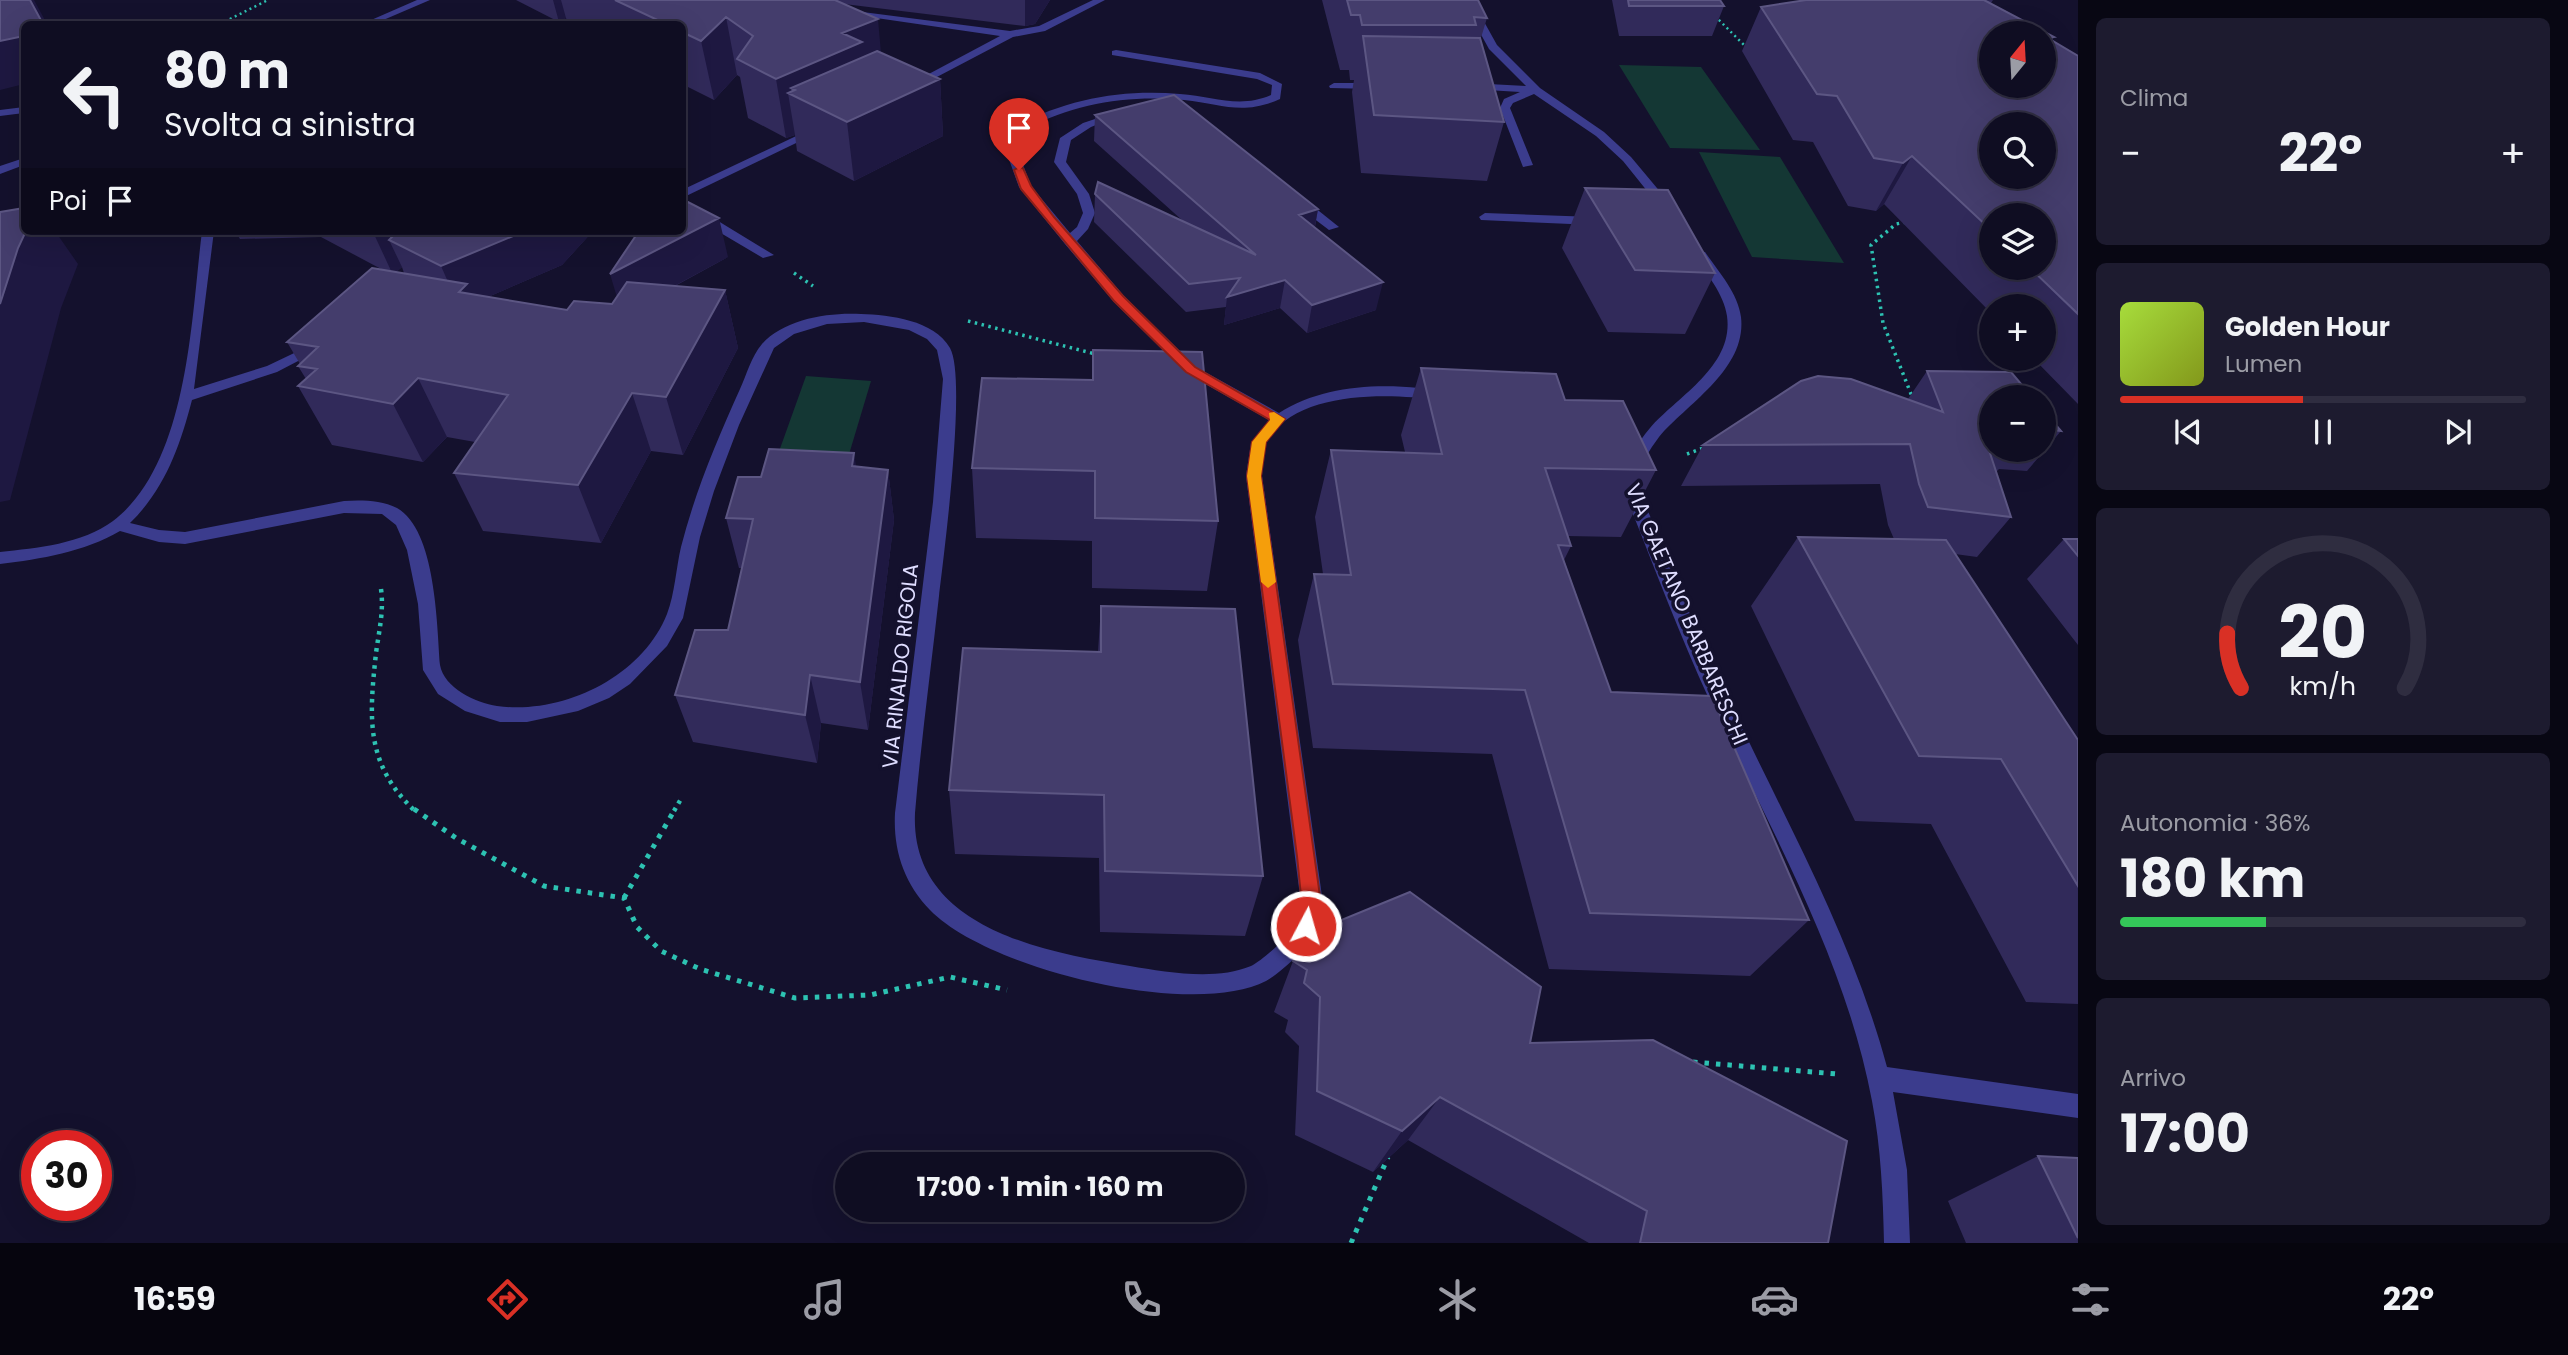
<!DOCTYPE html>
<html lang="it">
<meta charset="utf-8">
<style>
body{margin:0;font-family:Poppins,sans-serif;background:#1d1b2f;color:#f1f3f6;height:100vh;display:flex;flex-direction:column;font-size:26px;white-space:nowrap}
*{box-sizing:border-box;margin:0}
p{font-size:23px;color:#9b9ca5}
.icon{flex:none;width:38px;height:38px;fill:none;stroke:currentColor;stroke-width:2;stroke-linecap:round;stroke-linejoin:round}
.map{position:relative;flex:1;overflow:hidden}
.sheet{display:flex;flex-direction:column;gap:18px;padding:18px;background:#080713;width:490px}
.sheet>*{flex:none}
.banner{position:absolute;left:21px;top:21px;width:665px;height:214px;border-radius:10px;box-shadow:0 7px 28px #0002,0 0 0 2px #2f2d40;background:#0f0d22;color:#f1f3f6;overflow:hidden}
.needle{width:46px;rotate:18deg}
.tools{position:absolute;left:1979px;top:21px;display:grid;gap:14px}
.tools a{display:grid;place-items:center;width:77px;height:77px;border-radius:50%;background:#0f0d22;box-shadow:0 7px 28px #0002,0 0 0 2px #2f2d40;font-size:35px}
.speed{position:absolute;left:21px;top:1130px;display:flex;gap:14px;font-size:35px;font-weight:700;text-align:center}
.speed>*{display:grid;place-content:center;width:91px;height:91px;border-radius:50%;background:#0f0d22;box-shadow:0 7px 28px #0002,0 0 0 2px #2f2d40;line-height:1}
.speed .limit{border:10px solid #d22;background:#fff;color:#111}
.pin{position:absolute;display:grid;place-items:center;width:60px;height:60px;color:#fff;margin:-72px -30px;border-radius:50% 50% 50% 0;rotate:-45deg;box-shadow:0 0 7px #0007}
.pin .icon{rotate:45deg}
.me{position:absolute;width:77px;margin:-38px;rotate:6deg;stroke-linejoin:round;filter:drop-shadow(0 0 5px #0008)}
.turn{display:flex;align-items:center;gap:24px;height:147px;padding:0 28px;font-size:32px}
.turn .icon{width:91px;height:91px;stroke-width:2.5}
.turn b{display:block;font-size:49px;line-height:60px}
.then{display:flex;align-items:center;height:66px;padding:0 28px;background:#0003;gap:14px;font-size:26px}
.big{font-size:52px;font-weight:700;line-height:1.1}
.sheet .tile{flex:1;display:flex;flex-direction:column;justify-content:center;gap:10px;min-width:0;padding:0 24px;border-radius:10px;background:#1d1b2f}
.sheet .dial{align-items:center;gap:0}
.dial svg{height:182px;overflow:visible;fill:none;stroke:#2f2d40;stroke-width:7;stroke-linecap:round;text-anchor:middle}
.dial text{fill:#f1f3f6;stroke:none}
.song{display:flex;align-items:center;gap:21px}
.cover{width:84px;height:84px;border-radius:10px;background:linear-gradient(135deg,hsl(80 70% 55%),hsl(70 70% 35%))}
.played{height:7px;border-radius:4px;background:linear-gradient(90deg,#d93025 45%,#2f2d40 45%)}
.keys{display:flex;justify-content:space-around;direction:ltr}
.heat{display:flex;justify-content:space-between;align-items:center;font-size:38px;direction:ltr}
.charge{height:10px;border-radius:5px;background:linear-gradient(90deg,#34c759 36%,#2f2d40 0)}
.trip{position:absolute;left:835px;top:1152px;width:410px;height:70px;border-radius:35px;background:#0f0d22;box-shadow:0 7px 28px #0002,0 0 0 2px #2f2d40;font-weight:700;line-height:70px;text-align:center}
.tabs{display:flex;height:112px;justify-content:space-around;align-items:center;background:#06050e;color:#9b9ca5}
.tabs .icon{width:49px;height:49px}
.tabs .active{color:#d93025}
.tabs b{font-size:32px;color:#f1f3f6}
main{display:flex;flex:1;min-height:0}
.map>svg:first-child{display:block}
.green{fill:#143734}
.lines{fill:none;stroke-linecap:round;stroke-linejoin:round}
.path-far3{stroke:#2dc2b2;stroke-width:2.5;stroke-dasharray:2 3.5;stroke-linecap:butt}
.path-far2{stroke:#2dc2b2;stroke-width:3.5;stroke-dasharray:2.5 4.5;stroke-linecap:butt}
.path-far1{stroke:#2dc2b2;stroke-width:4.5;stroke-dasharray:3.5 5;stroke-linecap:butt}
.path{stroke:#2dc2b2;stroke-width:5;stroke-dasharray:4.5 7;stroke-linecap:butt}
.minor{fill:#3b3c8d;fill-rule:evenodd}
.wall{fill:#312a5a;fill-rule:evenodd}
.shaded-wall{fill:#1e1841}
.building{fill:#443d6c;stroke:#5c5683;stroke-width:2;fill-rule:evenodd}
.route{fill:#d93025;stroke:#8d1f18;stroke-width:2}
.slow{fill:#f59e0b}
.labels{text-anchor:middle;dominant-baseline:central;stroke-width:7;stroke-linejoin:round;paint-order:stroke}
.street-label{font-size:21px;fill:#dfddff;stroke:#14112d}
</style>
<main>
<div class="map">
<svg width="2078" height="1243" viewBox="0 0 2078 1243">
<rect width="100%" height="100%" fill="#14112d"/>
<!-- green -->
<path class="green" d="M 1619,65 L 1701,67 L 1760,150 L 1670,148 Z
M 1699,152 L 1780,157 L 1844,263 L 1752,257 Z
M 806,376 L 871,381 L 847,461 L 777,457 Z"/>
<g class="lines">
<!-- path-far3 -->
<path class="path-far3" d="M 1715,16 L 1746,47
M 220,24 L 268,0"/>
<!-- path-far2 -->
<path class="path-far2" d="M 1906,222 L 1896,224 L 1871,245 L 1883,323 L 1913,399
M 794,273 L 813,286
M 968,321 L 1099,355
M 1687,454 L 1706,447"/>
<!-- path-far1 -->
<path class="path-far1" d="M 381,589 C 384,611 379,631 376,653 C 369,718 365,764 415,811
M 674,811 L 681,799"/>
<!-- path -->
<path class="path" d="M 414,809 L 456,838 L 544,886 L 624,898 L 637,927 L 661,951 L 700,969 L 795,998 L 870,995 L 950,977 L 1007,990
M 624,898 L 675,809
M 1693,1062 L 1837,1074
M 1351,1243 L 1388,1157"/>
<!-- minor -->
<path class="minor" d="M 417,0 L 430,0 L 374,24 L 362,24 Z
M 1093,0 L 1105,0 L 1045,31 L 1013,37 L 914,89 L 909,86 L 910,84 L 1000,36 L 842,13 L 847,10 L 1010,31 L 1039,26 Z
M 1462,0 L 1472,0 L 1497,45 L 1540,88 L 1604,132 L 1631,157 L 1672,206 L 1672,212 L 1664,212 L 1623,161 L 1596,136 L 1534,94 L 1513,103 L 1510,108 L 1533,165 L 1523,167 L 1500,108 L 1504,99 L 1520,92 L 1470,89 L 1465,86 L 1470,83 L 1526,86 L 1489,49 Z
M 1116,50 L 1260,73 L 1282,84 L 1280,99 C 1242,116 1222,104 1184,100 C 1128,95 1076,103 1026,129 L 1019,154 L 1031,186 L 1070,233 L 1077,227 L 1083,213 L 1077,194 L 1054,162 L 1060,138 L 1083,123 L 1116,112 L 1121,115 L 1091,127 L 1071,140 L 1066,162 L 1089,194 L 1095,213 L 1088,229 L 1077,241 L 1124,296 L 1196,367 L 1279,413 C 1319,387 1372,383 1419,388 C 1428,389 1438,389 1444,395 L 1437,400 C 1389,393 1291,390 1266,444 C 1262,453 1263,466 1262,476 L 1322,896 C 1320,906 1321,918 1317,927 C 1311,945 1282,972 1266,981 C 1192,1019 987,969 930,910 C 904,883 893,850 895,813 L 933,502 L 943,379 L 937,350 L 927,339 L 909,330 L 864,322 L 827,324 L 794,334 L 774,348 L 739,425 L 714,491 L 700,537 L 683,618 L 667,646 L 630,684 L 609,698 L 578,711 L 527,722 L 500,722 L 465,711 L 438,694 L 423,670 L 418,604 L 407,550 L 396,525 L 382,514 L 344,513 L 185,544 L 159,542 L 120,531 C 84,552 41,559 0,564 L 0,552 C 37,548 82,544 113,521 C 189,463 191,318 202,231 L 214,231 L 194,389 L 267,366 L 311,345 L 316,344 L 323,348 L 277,372 L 192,400 C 180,446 165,489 130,523 L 159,530 L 185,532 L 344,501 C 361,500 381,500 397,508 C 436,530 437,625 440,665 C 444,688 476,703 497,706 C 563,715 642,677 667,614 C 675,593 676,568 681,547 C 695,492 717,440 740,389 C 747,374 751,357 762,344 C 784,319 829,312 861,314 C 890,315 934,320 950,348 C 967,378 944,553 939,596 C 931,668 921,741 915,813 C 910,927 1042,952 1130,966 C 1166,972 1215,981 1251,966 C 1263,960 1291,935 1297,922 C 1300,915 1299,904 1300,896 L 1246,476 L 1251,443 L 1269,420 L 1186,373 L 1114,302 L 1065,244 L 1019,187 L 1007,154 L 1017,125 C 1069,99 1122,89 1180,94 C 1213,96 1239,109 1271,95 L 1272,85 L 1257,79 L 1112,55 L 1112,51 Z
M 1334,83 L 1375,83 L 1380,86 L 1375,89 L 1330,88 L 1329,86 Z
M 24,107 L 24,113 L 0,116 L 0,110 Z
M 811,129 L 821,131 L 682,198 L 682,190 Z
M 24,158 L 24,165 L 0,174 L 0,166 Z
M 1296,199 L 1304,199 L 1339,227 L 1329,230 L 1296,205 Z
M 697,213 L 705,213 L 774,255 L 763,258 L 697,219 Z
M 1485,213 L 1594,217 L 1600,221 L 1594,225 L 1481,220 L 1479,217 Z
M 1700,251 L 1705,252 C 1718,271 1738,293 1741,317 C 1747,369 1688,403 1659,437 C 1649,450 1641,464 1635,479 C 1665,552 1693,627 1728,698 C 1785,820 1852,937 1887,1067 L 2078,1094 L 2078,1118 L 1893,1092 L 1907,1170 L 1910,1243 L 1884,1243 C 1883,1195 1881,1148 1872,1101 C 1845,958 1770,829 1709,699 C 1676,627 1649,553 1619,479 C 1628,461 1637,443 1650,428 C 1678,396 1734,366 1727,316 C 1724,294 1706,273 1694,255 Z"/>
</g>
<!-- wall -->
<path class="wall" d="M 516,0 L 1050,0 L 1035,24 L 1025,26 L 844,4 L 881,53 L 940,79 L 943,136 L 854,181 L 797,151 L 795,135 L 786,138 L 748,118 L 740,77 L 737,75 L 714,100 L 682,84 L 682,24 L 568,24 L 566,18 L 559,22 Z
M 1322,0 L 1478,0 L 1487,18 L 1480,41 L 1504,122 L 1487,181 L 1361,173 L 1352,92 L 1354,80 L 1350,80 L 1349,70 L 1340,70 Z
M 1612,0 L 1720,0 L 1724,6 L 1712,36 L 1619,36 Z
M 1993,0 L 1991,3 L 2054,37 L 2052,40 L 2078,56 L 2078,404 L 2034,359 L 2044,359 L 2044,306 L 1992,306 L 1992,314 L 1884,204 L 1876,211 L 1848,206 L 1813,142 L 1793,140 L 1742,51 L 1761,7 ZM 1992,215 L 2044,268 L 1992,268 Z
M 1095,115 L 1318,209 L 1315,227 L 1376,310 L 1307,333 L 1280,308 L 1224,325 L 1226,307 L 1186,312 L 1094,222 L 1095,194 L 1183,221 L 1094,141 Z
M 1585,188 L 1715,273 L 1685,334 L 1608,332 L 1562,248 Z
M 235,231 L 593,231 L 562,265 L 488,297 L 567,310 L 612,304 L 728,257 L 675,286 L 725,290 L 738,348 L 683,455 L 651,451 L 601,543 L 483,531 L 454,473 L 475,442 L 447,437 L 423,462 L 332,445 L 298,386 L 306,379 L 298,366 L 300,364 L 287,342 L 383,270 L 321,237 L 240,239 ZM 402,267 L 404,273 L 396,272 Z
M 1093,350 L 1218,521 L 1207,591 L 1092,588 L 1092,541 L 976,538 L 972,468 L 1092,380 Z
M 1421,368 L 1565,400 L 1656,470 L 1621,537 L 1567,536 L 1571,546 L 1564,560 L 1611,692 L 1809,920 L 1750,976 L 1549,969 L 1492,754 L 1313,748 L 1298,640 L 1314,574 L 1323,574 L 1315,517 L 1331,450 L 1405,452 L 1401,435 Z
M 1927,371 L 1992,397 L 1992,450 L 2044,450 L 2044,411 L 2061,431 L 2027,471 L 1999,469 L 1996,472 L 2011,517 L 1977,557 L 1955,554 L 2078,740 L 2078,1004 L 2026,1002 L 1931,824 L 1855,821 L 1751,606 L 1798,537 L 1894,539 L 1888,525 L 1880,484 L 1681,486 L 1703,445 L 1908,399 Z
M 856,466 L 888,470 L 894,520 L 868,730 L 821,723 L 817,763 L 693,742 L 675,695 L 728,630 L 742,568 L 739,568 L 726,518 Z
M 2064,539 L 2078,539 L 2078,645 L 2027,579 Z
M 1101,606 L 1263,876 L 1245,936 L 1100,932 L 1099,858 L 955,854 L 949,790 L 1098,652 Z
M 1293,961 L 1530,1043 L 1828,1243 L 1589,1243 L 1408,1140 L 1373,1172 L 1295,1135 L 1299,1046 L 1285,1032 L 1288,1020 L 1274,1012 Z
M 2038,1156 L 2078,1158 L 2078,1243 L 1966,1243 L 1948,1201 Z"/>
<!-- shaded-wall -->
<path class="shaded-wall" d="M 30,0 L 34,0 L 47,24 L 43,24 Z
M 553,0 L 561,0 L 566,18 L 559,22 Z
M 1025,0 L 1050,0 L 1035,24 L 1025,26 Z
M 0,17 L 24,36 L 24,84 L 0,90 Z
M 726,17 L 737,75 L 714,100 L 701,41 Z
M 878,19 L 883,76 L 795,90 L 791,88 L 792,95 L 788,93 L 795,135 L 786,138 L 776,79 L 842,33 Z
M 940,79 L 943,136 L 854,181 L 847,122 Z
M 1912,156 L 1884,204 L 1876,211 L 1903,163 Z
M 1318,209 L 1313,236 L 1299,215 Z
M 719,218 L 728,257 L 622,314 L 610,274 Z
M 26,231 L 55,231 L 78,264 L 61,308 L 10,500 L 0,502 L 0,304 L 18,248 Z
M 374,231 L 396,231 L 403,247 L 389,240 L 402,267 L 393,275 L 373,232 Z
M 525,231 L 593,231 L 562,265 L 460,309 L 441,266 Z
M 1285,280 L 1280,308 L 1224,325 L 1227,297 Z
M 1383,282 L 1376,310 L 1307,333 L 1312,305 Z
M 725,290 L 738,348 L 683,455 L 666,397 Z
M 418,378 L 447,437 L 423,462 L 393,404 Z
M 632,393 L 651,451 L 601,543 L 578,485 Z
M 854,453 L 862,503 L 852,466 Z
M 888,470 L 894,520 L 868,730 L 860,682 Z
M 810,675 L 821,723 L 817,763 L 805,715 Z
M 1440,1097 L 1408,1140 L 1373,1172 L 1402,1131 Z"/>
<!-- building -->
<path class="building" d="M 0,0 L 30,0 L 43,24 L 24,24 L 24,36 L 0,41 Z
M 615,0 L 835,0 L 878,19 L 842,33 L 862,42 L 776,79 L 737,59 L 753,36 L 726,17 L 701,41 L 682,32 L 682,24 L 666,24 Z
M 1347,0 L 1478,0 L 1487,18 L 1474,17 L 1476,25 L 1362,25 L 1360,15 L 1351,15 Z
M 1628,0 L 1720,0 L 1724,6 L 1629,6 Z
M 1806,0 L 1984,0 L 2054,37 L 2048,38 L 2078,56 L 2078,314 L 2030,268 L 2044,268 L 2044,215 L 1992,215 L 1992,231 L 1912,156 L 1903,163 L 1874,158 L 1837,96 L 1817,94 L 1761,7 ZM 1992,33 L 2044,33 L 2044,86 L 1992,86 ZM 1992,124 L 2044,124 L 2044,177 L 1992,177 Z
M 1363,36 L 1480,38 L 1504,122 L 1374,115 Z
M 877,51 L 940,79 L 847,122 L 788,93 L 795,90 L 791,88 Z
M 1174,95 L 1318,209 L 1299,215 L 1383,282 L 1312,305 L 1285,280 L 1227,297 L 1240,278 L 1189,284 L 1095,194 L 1098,182 L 1256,255 L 1095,115 Z
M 1585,188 L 1668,190 L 1715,273 L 1635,270 Z
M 682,199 L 719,218 L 610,274 L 639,231 L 682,231 Z
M 24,208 L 24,231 L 26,231 L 18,248 L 0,304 L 0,212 Z
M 398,231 L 525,231 L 441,266 L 389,240 Z
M 372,268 L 467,284 L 459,292 L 567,310 L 574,301 L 612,304 L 627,282 L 725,290 L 666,397 L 632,393 L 578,485 L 454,473 L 508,395 L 418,378 L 393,404 L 298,386 L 317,369 L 298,366 L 318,347 L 287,342 Z
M 1093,350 L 1202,352 L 1218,521 L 1095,518 L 1095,471 L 972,468 L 982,378 L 1093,380 Z
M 1421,368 L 1556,374 L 1565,400 L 1623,401 L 1656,470 L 1545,468 L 1571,546 L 1558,545 L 1611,692 L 1712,696 L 1809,920 L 1590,913 L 1525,690 L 1333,684 L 1314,574 L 1351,575 L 1331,450 L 1442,454 Z
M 1927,371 L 2011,372 L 2032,397 L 1992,397 L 1992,426 L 1980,425 L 1992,429 L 1992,444 L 1987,444 L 2011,517 L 1928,507 L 1919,484 L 1910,444 L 1703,445 L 1801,381 L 1818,376 L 1851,379 L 1943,412 Z
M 2044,411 L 2061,431 L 2044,429 Z
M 769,449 L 854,453 L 852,466 L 888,470 L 860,682 L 810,675 L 805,715 L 675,695 L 695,630 L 728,630 L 753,519 L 726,518 L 738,477 L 761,477 Z
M 1798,537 L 1946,540 L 2078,740 L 2078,886 L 2001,759 L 1919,756 Z
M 2064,539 L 2078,539 L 2078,556 Z
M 1101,606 L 1235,609 L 1263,876 L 1105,871 L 1104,795 L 949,790 L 963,648 L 1101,652 Z
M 1410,892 L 1541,987 L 1530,1043 L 1653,1040 L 1847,1141 L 1828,1243 L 1640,1243 L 1647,1211 L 1440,1097 L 1402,1131 L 1317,1091 L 1320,997 L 1304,983 L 1307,970 L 1293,961 L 1312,932 Z
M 2038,1156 L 2078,1158 L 2078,1238 Z"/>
<!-- route -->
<path class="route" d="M 1019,167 L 1023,168 L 1031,186 L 1054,217 L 1123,296 L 1195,367 L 1285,419 L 1266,442 L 1261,476 L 1320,896 L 1313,933 L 1306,935 L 1299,933 L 1297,926 L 1301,896 L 1297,856 L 1247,476 L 1252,442 L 1270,420 L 1186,372 L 1114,301 L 1021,189 L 1014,170 Z"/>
<!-- slow -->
<path class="slow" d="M 1274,412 L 1285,419 L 1266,442 L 1261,476 L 1276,582 L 1268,588 L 1261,582 L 1247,476 L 1252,442 L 1270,420 L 1269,413 Z"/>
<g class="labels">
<!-- street labels -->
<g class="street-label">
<text transform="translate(1687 614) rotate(67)">VIA GAETANO BARBARESCHI</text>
<text transform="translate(900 666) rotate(-84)">VIA RINALDO RIGOLA</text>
</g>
</g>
</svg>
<div class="tools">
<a><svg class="needle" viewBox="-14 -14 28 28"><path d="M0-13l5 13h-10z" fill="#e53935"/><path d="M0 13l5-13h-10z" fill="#9b9ca5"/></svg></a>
<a><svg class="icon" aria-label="search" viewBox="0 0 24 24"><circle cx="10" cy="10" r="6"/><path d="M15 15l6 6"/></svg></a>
<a><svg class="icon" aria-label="layers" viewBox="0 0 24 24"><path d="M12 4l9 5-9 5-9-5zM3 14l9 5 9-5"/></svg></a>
<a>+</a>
<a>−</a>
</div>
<div class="speed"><div class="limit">30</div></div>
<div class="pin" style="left:1019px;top:170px;background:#d93025"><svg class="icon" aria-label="arrive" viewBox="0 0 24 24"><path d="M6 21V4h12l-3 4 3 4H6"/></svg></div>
<svg class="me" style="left:1306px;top:926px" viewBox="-20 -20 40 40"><circle r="17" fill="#d93025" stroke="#fff" stroke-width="3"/><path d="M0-11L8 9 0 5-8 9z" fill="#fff"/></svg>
<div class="trip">17:00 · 1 min · 160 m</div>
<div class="banner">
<div class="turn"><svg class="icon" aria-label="left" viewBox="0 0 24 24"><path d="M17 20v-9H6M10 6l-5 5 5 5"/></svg><div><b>80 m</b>Svolta a sinistra</div></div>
<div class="then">Poi<svg class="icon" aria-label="arrive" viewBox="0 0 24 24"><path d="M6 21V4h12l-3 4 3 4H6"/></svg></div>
</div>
</div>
<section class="sheet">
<div class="tile"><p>Clima</p>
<div class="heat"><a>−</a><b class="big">22°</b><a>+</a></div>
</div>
<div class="tile">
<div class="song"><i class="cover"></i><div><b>Golden Hour</b><p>Lumen</p></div></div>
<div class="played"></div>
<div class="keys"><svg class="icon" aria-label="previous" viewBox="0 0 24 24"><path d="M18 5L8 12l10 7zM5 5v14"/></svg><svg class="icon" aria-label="pause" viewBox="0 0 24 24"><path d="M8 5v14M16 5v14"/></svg><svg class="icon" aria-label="next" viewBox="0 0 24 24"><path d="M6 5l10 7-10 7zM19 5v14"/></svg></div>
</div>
<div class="tile dial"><svg viewBox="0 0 100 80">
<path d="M14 69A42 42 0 1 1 86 69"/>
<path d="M14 69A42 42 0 0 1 8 45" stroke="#d93025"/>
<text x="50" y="56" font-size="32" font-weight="700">20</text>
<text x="50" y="72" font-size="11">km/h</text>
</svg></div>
<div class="tile"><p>Autonomia · 36%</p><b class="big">180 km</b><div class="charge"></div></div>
<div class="tile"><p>Arrivo</p><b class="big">17:00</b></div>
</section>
</main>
<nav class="tabs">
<b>16:59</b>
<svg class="icon active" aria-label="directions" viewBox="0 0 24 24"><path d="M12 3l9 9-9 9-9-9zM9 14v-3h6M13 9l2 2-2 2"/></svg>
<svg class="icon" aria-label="music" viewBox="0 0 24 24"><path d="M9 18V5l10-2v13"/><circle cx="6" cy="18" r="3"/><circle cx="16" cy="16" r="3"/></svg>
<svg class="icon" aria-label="phone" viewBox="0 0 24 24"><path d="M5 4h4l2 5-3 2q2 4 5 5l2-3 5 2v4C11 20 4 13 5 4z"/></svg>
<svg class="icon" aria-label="climate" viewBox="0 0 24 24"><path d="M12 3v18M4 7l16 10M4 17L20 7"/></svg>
<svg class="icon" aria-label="car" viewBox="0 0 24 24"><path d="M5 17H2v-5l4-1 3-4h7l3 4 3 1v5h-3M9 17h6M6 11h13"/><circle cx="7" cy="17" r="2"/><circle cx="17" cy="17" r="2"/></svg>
<svg class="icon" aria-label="filters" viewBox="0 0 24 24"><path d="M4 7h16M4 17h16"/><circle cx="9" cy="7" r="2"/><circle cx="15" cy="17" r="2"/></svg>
<b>22°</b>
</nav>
